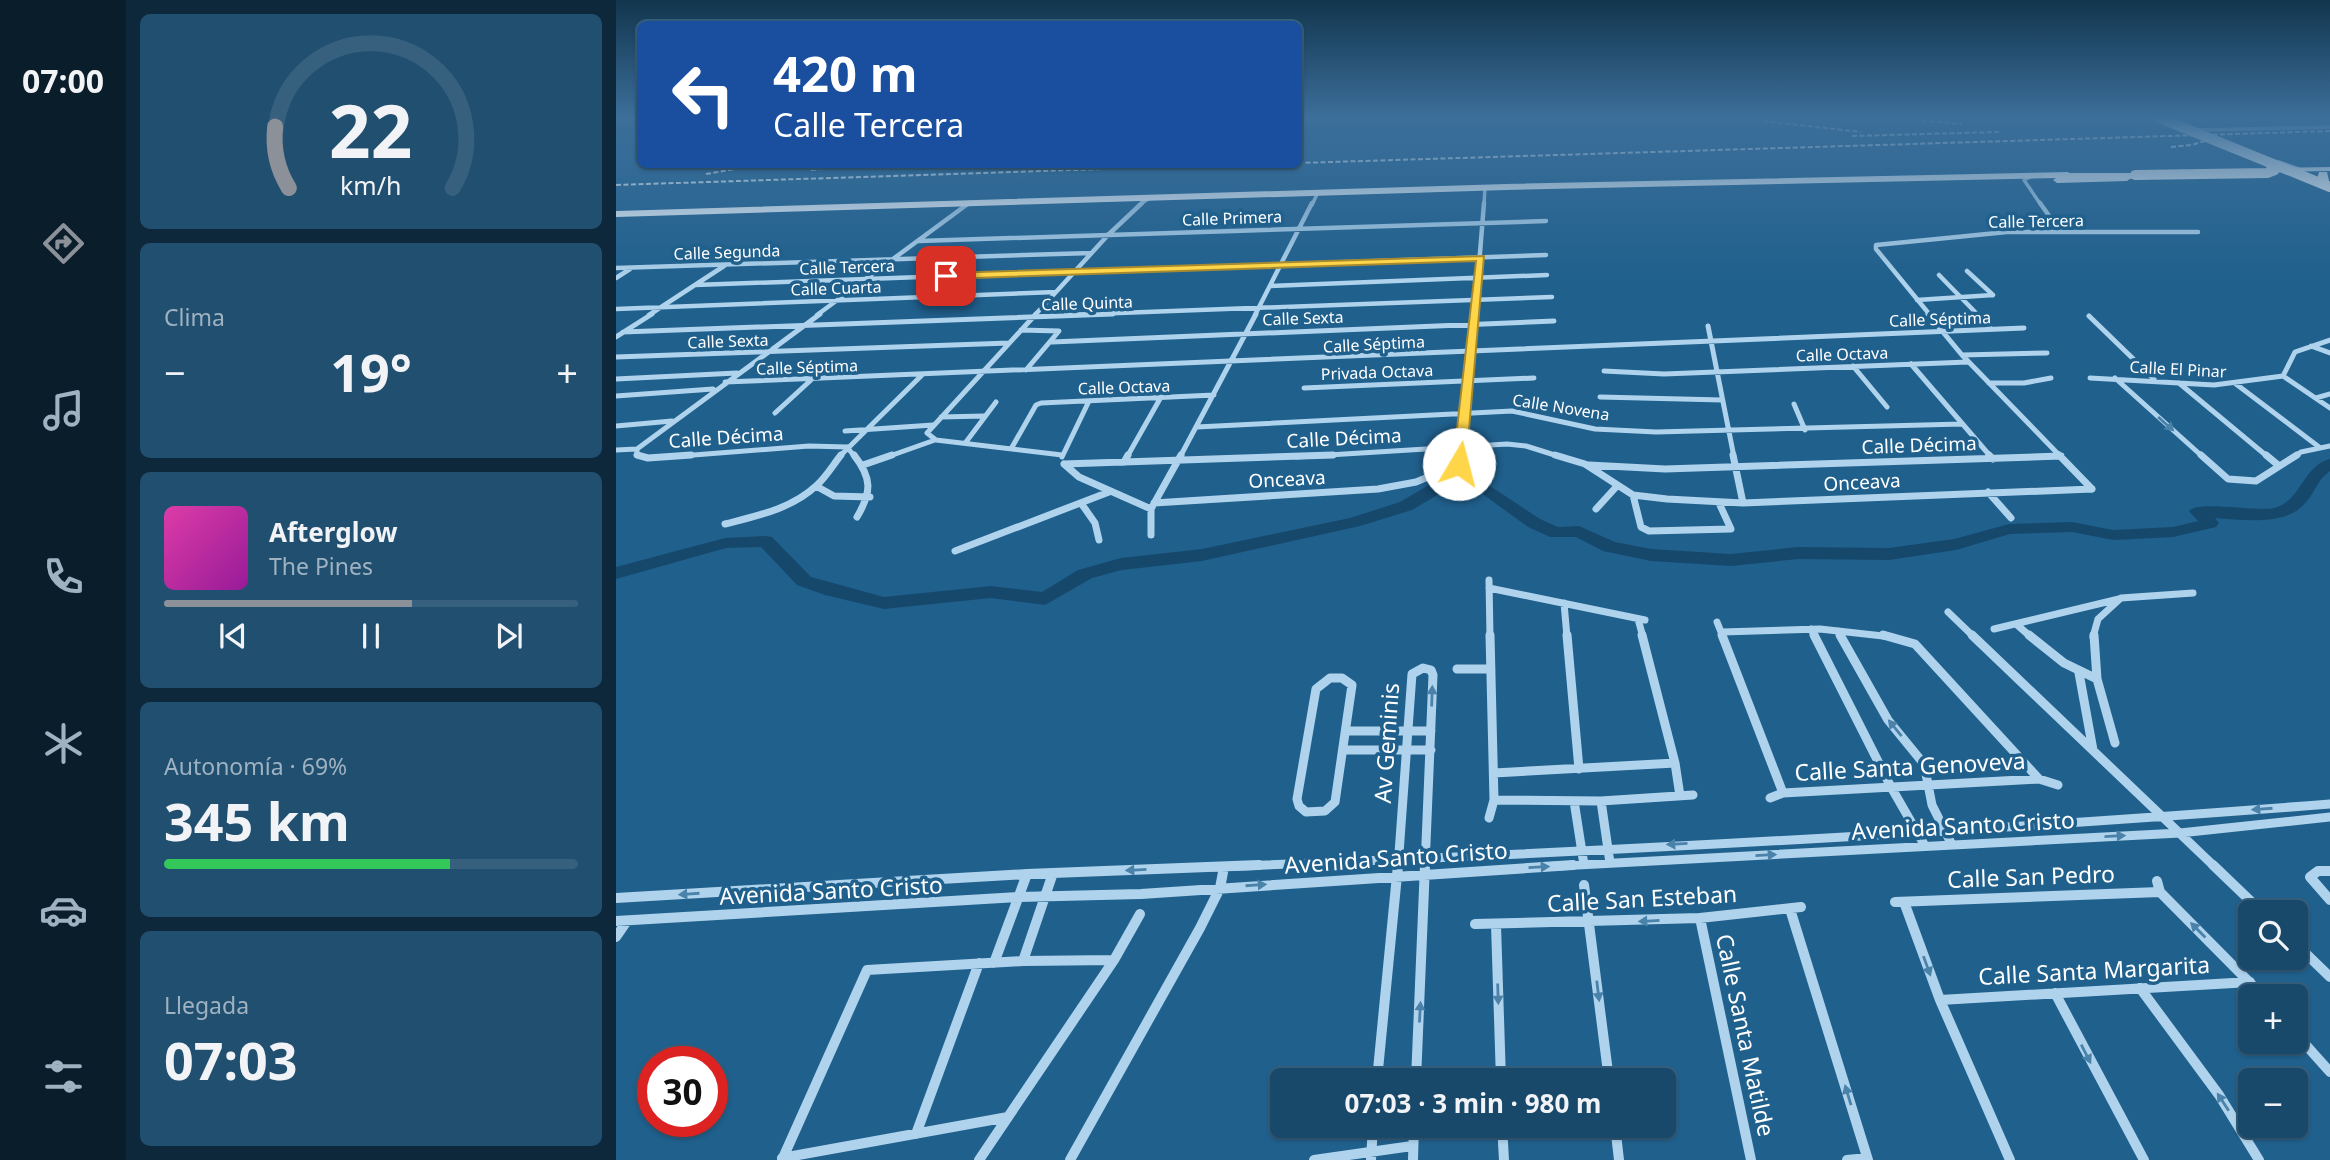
<!DOCTYPE html>
<html lang="es">
<meta charset="utf-8">
<style>
body{margin:0;font-family:"Noto Sans",sans-serif;background:#214f70;color:#f1f3f6;height:100vh;display:flex;flex-direction:column;font-size:26px;white-space:nowrap}
*{box-sizing:border-box;margin:0}
p{font-size:23px;color:#9fb2c1}
.icon{flex:none;width:38px;height:38px;fill:none;stroke:currentColor;stroke-width:2;stroke-linecap:round;stroke-linejoin:round}
.map{position:relative;flex:1;overflow:hidden}
.sheet{display:flex;flex-direction:column;gap:14px;padding:14px;background:#0d283a;width:490px}
.sheet>*{flex:none}
.top-card{position:absolute;left:21px;top:21px;width:665px;height:147px;border-radius:10px;box-shadow:0 2px 5px #0004,0 0 0 2px #36607e;background:#1a4fa0;color:#fff;overflow:hidden}
.fabs{position:absolute;left:1622px;top:900px;display:grid;gap:14px}
.fabs a{display:grid;place-items:center;width:70px;height:70px;border-radius:10px;background:#18486a;box-shadow:0 2px 5px #0004,0 0 0 2px #36607e;font-size:35px}
.speed{position:absolute;left:21px;top:1046px;display:flex;gap:14px;font-size:35px;font-weight:700;text-align:center}
.speed>*{display:grid;place-content:center;width:91px;height:91px;border-radius:50%;background:#18486a;box-shadow:0 2px 5px #0004,0 0 0 2px #36607e;line-height:1}
.speed .limit{border:10px solid #d22;background:#fff;color:#111}
.pin{position:absolute;display:grid;place-items:center;width:60px;height:60px;color:#fff;margin:-30px;border-radius:14px;box-shadow:0 4px 10px #0006}
.me{position:absolute;width:77px;margin:-38px;rotate:8deg;stroke-linejoin:round;filter:drop-shadow(0 0 5px #0008)}
.turn{display:flex;align-items:center;gap:24px;height:147px;padding:0 21px;font-size:32px}
.turn .icon{width:91px;height:91px;stroke-width:2.5}
.turn b{display:block;font-size:49px;line-height:60px}
.big{font-size:52px;font-weight:700;line-height:1.1}
.sheet .widget{flex:1;display:flex;flex-direction:column;justify-content:center;gap:10px;min-width:0;padding:0 24px;border-radius:10px;background:#214f70}
.sheet .dial{align-items:center;gap:0}
.dial svg{height:182px;overflow:visible;fill:none;stroke:#36607e;stroke-width:7;stroke-linecap:round;text-anchor:middle}
.dial text{fill:#f1f3f6;stroke:none}
.song{display:flex;align-items:center;gap:21px}
.cover{width:84px;height:84px;border-radius:10px;background:linear-gradient(135deg,hsl(320 70% 55%),hsl(300 70% 35%))}
.played{height:7px;border-radius:4px;background:linear-gradient(90deg,#8c9099 60%,#36607e 60%)}
.keys{display:flex;justify-content:space-around;direction:ltr}
.heat{display:flex;justify-content:space-between;align-items:center;font-size:38px;direction:ltr}
.charge{height:10px;border-radius:5px;background:linear-gradient(90deg,#34c759 69%,#36607e 0)}
.trip{position:absolute;left:654px;top:1068px;width:406px;height:70px;border-radius:10px;background:#18486a;box-shadow:0 2px 5px #0004,0 0 0 2px #36607e;font-weight:700;line-height:70px;text-align:center}
main{display:flex;flex:1;min-height:0}
.tab-bar{display:flex;flex-direction:column;width:126px;justify-content:space-around;align-items:center;background:#0a1d2a;color:#9fb2c1}
.tab-bar .icon{width:49px;height:49px}
.tab-bar .selected{color:#8c9099}
.tab-bar b{font-size:32px;color:#f1f3f6}
.map>svg:first-child{display:block}
.lines{fill:none;stroke-linecap:round;stroke-linejoin:round}
.river{fill:#16486c;fill-rule:evenodd}
.street-far5{stroke:#afd3ec;stroke-width:3.5}
.street-far4{stroke:#afd3ec;stroke-width:4.5}
.street-far3{stroke:#afd3ec;stroke-width:5}
.street-far2{stroke:#afd3ec;stroke-width:7}
.street-far1{stroke:#afd3ec;stroke-width:9}
.street{stroke:#afd3ec;stroke-width:10}
.primary{fill:#f4faff;fill-rule:evenodd}
.highway{fill:#fff;fill-rule:evenodd}
.rail{stroke:#fff;stroke-width:2;stroke-dasharray:5 2.5;stroke-linecap:butt}
.highway-bridge{stroke:#fff;stroke-width:10}
.oneway{fill:#4b82aa}
.route{fill:#ffd54a;stroke:#a68a30;stroke-width:2}
.labels{text-anchor:middle;dominant-baseline:central;stroke-width:7;stroke-linejoin:round;paint-order:stroke}
.far-street-label{font-size:16px;fill:#fff;stroke:#20608d}
.street-label{font-size:19px;fill:#fff;stroke:#20608d}
.near-street-label{font-size:23px;fill:#fff;stroke:#20608d}
</style>
<main>
<nav class="tab-bar">
<b>07:00</b>
<svg class="icon selected" aria-label="directions" viewBox="0 0 24 24"><path d="M12 3l9 9-9 9-9-9zM9 14v-3h6M13 9l2 2-2 2"/></svg>
<svg class="icon" aria-label="music" viewBox="0 0 24 24"><path d="M9 18V5l10-2v13"/><circle cx="6" cy="18" r="3"/><circle cx="16" cy="16" r="3"/></svg>
<svg class="icon" aria-label="phone" viewBox="0 0 24 24"><path d="M5 4h4l2 5-3 2q2 4 5 5l2-3 5 2v4C11 20 4 13 5 4z"/></svg>
<svg class="icon" aria-label="climate" viewBox="0 0 24 24"><path d="M12 3v18M4 7l16 10M4 17L20 7"/></svg>
<svg class="icon" aria-label="car" viewBox="0 0 24 24"><path d="M5 17H2v-5l4-1 3-4h7l3 4 3 1v5h-3M9 17h6M6 11h13"/><circle cx="7" cy="17" r="2"/><circle cx="17" cy="17" r="2"/></svg>
<svg class="icon" aria-label="filters" viewBox="0 0 24 24"><path d="M4 7h16M4 17h16"/><circle cx="9" cy="7" r="2"/><circle cx="15" cy="17" r="2"/></svg>
</nav>
<section class="sheet">
<div class="widget dial"><svg viewBox="0 0 100 80">
<path d="M14 69A42 42 0 1 1 86 69"/>
<path d="M14 69A42 42 0 0 1 8 42" stroke="#8c9099"/>
<text x="50" y="56" font-size="32" font-weight="700">22</text>
<text x="50" y="72" font-size="11">km/h</text>
</svg></div>
<div class="widget"><p>Clima</p>
<div class="heat"><a>−</a><b class="big">19°</b><a>+</a></div>
</div>
<div class="widget">
<div class="song"><i class="cover"></i><div><b>Afterglow</b><p>The Pines</p></div></div>
<div class="played"></div>
<div class="keys"><svg class="icon" aria-label="previous" viewBox="0 0 24 24"><path d="M18 5L8 12l10 7zM5 5v14"/></svg><svg class="icon" aria-label="pause" viewBox="0 0 24 24"><path d="M8 5v14M16 5v14"/></svg><svg class="icon" aria-label="next" viewBox="0 0 24 24"><path d="M6 5l10 7-10 7zM19 5v14"/></svg></div>
</div>
<div class="widget"><p>Autonomía · 69%</p><b class="big">345 km</b><div class="charge"></div></div>
<div class="widget"><p>Llegada</p><b class="big">07:03</b></div>
</section>
<div class="map">
<svg width="1714" height="1160" viewBox="0 0 1714 1160">
<rect width="100%" height="100%" fill="#20608d"/>
<g class="lines">
<!-- river -->
<path class="river" d="M 1714,459 L 1714,471 C 1702,479 1700,490 1691,501 C 1671,527 1628,520 1599,518 L 1603,523 L 1600,527 L 1557,537 L 1497,540 L 1456,532 L 1394,534 L 1340,550 L 1273,560 L 1182,559 L 1115,566 L 1035,561 L 987,551 L 960,537 L 934,537 L 912,527 L 850,482 L 840,484 L 796,510 L 744,526 L 586,561 L 506,570 L 476,578 L 429,605 L 375,598 L 268,609 L 209,595 L 181,585 L 145,547 L 110,548 L 0,579 L 0,567 L 109,538 L 150,536 L 156,537 L 195,577 L 268,597 L 375,586 L 426,592 L 462,570 L 505,558 L 586,549 L 734,518 L 784,502 L 830,475 L 853,472 L 924,519 L 942,527 L 963,526 L 999,542 L 1035,549 L 1115,554 L 1182,547 L 1273,548 L 1338,539 L 1393,524 L 1456,522 L 1497,530 L 1557,527 L 1582,521 L 1573,511 C 1583,500 1639,512 1658,508 C 1686,501 1686,466 1714,459 Z"/>
<!-- street-far5 -->
<path class="street-far5" d="M 1580,130 L 1714,127
M 1663,162 L 1683,169
M 444,167 L 446,164
M 381,168 L 386,164
M 1416,176 L 1408,180 L 1425,205
M 351,205 L 353,203
M 523,205 L 535,197
M 696,205 L 702,192
M 868,205 L 869,187"/>
<!-- street-far4 -->
<path class="street-far4" d="M 1424,203 L 1444,231
M 303,241 L 930,221
M 0,268 L 475,253
M 1351,271 L 1377,295
M 1323,275 L 1362,315
M 0,278 L 14,269
M 79,285 L 930,255
M 654,286 L 931,275
M 1301,300 L 1377,295
M 0,309 L 440,292
M 33,315 L 108,266
M 201,315 L 353,203
M 419,315 L 492,235 L 526,203
M 450,315 L 936,297
M 639,315 L 696,203
M 859,315 L 868,203
M 1314,315 L 1260,249 L 1260,245 L 1391,232 L 1582,232"/>
<!-- street-far3 -->
<path class="street-far3" d="M 420,314 L 311,433 L 320,440 L 446,455
M 1312,314 L 1346,355 L 1445,457
M 1360,314 L 1375,329
M 1473,316 L 1538,379
M 1092,326 L 1118,457
M 405,330 L 443,331 L 410,370
M 7,332 L 497,314
M 0,337 L 36,314
M 436,342 L 938,321
M 1695,346 L 1714,353
M 1346,355 L 1431,353
M 0,357 L 393,343
M 1295,364 L 1375,457
M 1237,366 L 1271,407
M 988,371 L 1048,374 L 1352,362
M 1667,376 L 1714,408
M 1474,378 L 1598,385 L 1667,376 L 1679,352 L 1714,340
M 1499,378 L 1587,457
M 0,379 L 121,373
M 109,382 L 1408,328
M 1373,383 L 1408,383 L 1435,378
M 1563,383 L 1652,457
M 1620,384 L 1703,447
M 688,388 L 918,378
M 0,396 L 97,389
M 984,397 L 1106,400
M 1700,398 L 1714,394
M 1178,404 L 1189,430
M 159,413 L 195,380
M 325,417 L 368,416
M 0,426 L 56,421
M 581,427 L 896,411 L 979,429 L 1040,432 L 1346,424
M 229,431 L 317,425
M 350,442 L 380,402
M 231,447 L 239,457
M 21,449 L 204,314
M 21,449 L 21,455 L 27,457
M 395,449 L 420,405 L 425,403 L 598,395
M 0,450 L 21,449
M 52,457 L 193,446 L 231,447
M 223,457 L 306,375
M 271,457 L 319,440
M 446,457 L 473,401
M 511,457 L 545,397
M 564,457 L 640,314
M 680,457 L 891,444 L 910,446 L 945,457
M 844,457 L 859,314
M 1429,457 L 1445,456
M 1678,457 L 1685,452 L 1714,446"/>
<!-- street-far2 -->
<path class="street-far2" d="M 21,455 L 32,458 L 75,455
M 238,455 C 256,478 256,492 241,517
M 939,455 L 969,464 L 1017,495 L 1051,499 L 1127,503 L 1476,489
M 1117,455 L 1127,503
M 1373,455 L 1377,459
M 1443,455 L 1476,489
M 1585,455 L 1612,479 L 1640,481 L 1681,455
M 1650,455 L 1662,465
M 508,462 L 512,455
M 448,464 L 717,455
M 448,464 L 463,477 L 535,509
M 247,465 L 276,455
M 973,465 L 1049,469 L 1445,456
M 200,486 L 218,496 L 254,497
M 1372,492 L 1395,518
M 1017,495 L 1025,527 L 1033,531 L 1115,529 L 1103,503
M 465,503 L 479,523 L 483,540
M 538,503 L 762,489 L 800,482 L 843,464 L 844,455
M 980,509 L 1001,486
M 109,524 C 140,516 176,509 201,485 C 210,477 217,465 225,455
M 535,535 L 535,509 L 565,455
M 339,551 L 493,492
M 873,580 L 874,637
M 873,588 L 1029,620
M 948,603 L 951,637
M 1332,612 L 1358,637
M 1022,619 L 1027,637
M 1101,622 L 1107,637
M 1400,624 L 1415,637
M 1195,629 L 1199,637
M 1378,629 L 1503,599
M 1222,631 L 1225,637
M 1106,632 L 1204,629 L 1276,637
M 1477,637 L 1482,619 L 1505,598 L 1577,593"/>
<!-- street-far1 -->
<path class="street-far1" d="M 951,635 L 963,769
M 1026,635 L 1059,763 L 1064,796
M 1106,635 L 1167,793
M 1198,635 L 1275,787 L 1309,846
M 1224,635 L 1272,720 L 1308,764 L 1316,805 L 1336,845
M 1267,635 L 1299,644 L 1423,779
M 1356,635 L 1599,867
M 1413,635 L 1448,663 L 1481,679
M 1478,635 L 1481,679 L 1499,743
M 841,669 L 875,669
M 1463,673 L 1477,750
M 714,678 L 726,678 L 736,685 L 719,802 L 709,811 L 690,812 L 683,806 L 681,799 L 700,689 Z
M 730,731 L 815,731
M 727,750 L 815,750
M 878,773 L 1059,763
M 1154,798 L 1167,793 L 1423,779 L 1442,785
M 878,800 L 985,801 L 1077,795
M 958,801 L 968,865
M 985,801 L 994,863
M 873,818 L 878,800 L 874,635
M 596,867 C 969,853 1342,833 1714,804
M 782,867 L 796,674 L 807,668 L 815,670 L 817,675 L 809,867
M 924,867 L 1564,833 L 1714,817"/>
<!-- street -->
<path class="street" d="M 1597,865 L 1646,912
M 1714,871 L 1702,871 L 1694,877 L 1714,900
M 1541,881 L 1544,892 L 1647,996
M 968,885 L 993,1080
M 0,898 L 411,874 L 643,865
M 1279,902 L 1544,892
M 1288,902 L 1324,1000 L 1394,1160
M 1174,909 L 1252,1160
M 1084,918 L 1135,1160
M 0,921 L 403,897 L 525,894 L 957,865
M 859,924 L 1084,918 L 1185,907
M 880,925 L 885,1080
M 0,937 L 11,921
M 1680,944 L 1714,977
M 407,961 L 437,873
M 378,963 L 411,874
M 1524,988 L 1603,1095 L 1643,1160
M 1439,993 L 1528,1160
M 1324,1000 L 1634,982
M 1680,1034 L 1714,1072
M 761,1080 L 782,865
M 800,1080 L 809,865
M 886,1125 L 888,1160
M 999,1125 L 1003,1160
M 300,1134 L 363,963
M 166,1158 L 392,1117
M 166,1160 L 251,970 L 407,961 L 498,960
M 363,1160 L 498,960 L 524,914
M 454,1160 L 584,928 L 604,888 L 608,867
M 698,1160 L 796,1146
M 755,1160 L 757,1125
M 797,1160 L 798,1125
M 1231,1160 L 1251,1158"/>
<!-- primary -->
<path class="primary" d="M 1714,167 L 1714,171 L 1658,172 L 1654,170 L 1658,168 Z
M 1452,172 L 1456,175 L 1454,177 L 1511,175 L 1515,178 L 1511,181 L 1441,183 L 1437,180 L 1440,178 L 890,190 L 0,217 L 0,211 L 890,184 Z"/>
<!-- highway -->
<path class="highway" d="M 1703,172 L 1711,172 L 1714,185 L 1701,179 Z
M 1433,173 L 1541,173 L 1546,176 L 1541,179 L 1429,178 L 1429,174 Z"/>
<!-- rail -->
<path class="rail" d="M 1147,121 L 1245,132
M 1306,121 L 1346,124
M 1236,136 L 1383,132
M 1555,147 L 1576,145 L 1595,139
M 682,163 L 1714,131
M 195,170 L 263,164
M 90,174 L 148,164
M 0,185 L 642,164"/>
<!-- highway-bridge -->
<path class="highway-bridge" d="M 1541,117 L 1714,187
M 1519,175 L 1651,173 L 1659,170 L 1654,164"/>
</g>
<!-- one-way arrows -->
<defs><path id="oneway-solid" d="M-6-.8H1V-3.2L6.5 0L1 3.2V.8H-6Z" transform="scale(1.75)"/></defs>
<g class="oneway">
<use href="#oneway-solid" transform="translate(1550 424) rotate(42)"/>
<use href="#oneway-solid" transform="translate(816 696) rotate(-88)"/>
<use href="#oneway-solid" transform="translate(1279 728) rotate(-129)"/>
<use href="#oneway-solid" transform="translate(1646 809) rotate(176)"/>
<use href="#oneway-solid" transform="translate(1499 836) rotate(-3)"/>
<use href="#oneway-solid" transform="translate(1061 844) rotate(177)"/>
<use href="#oneway-solid" transform="translate(1150 855) rotate(-3)"/>
<use href="#oneway-solid" transform="translate(923 867) rotate(-3)"/>
<use href="#oneway-solid" transform="translate(520 870) rotate(177)"/>
<use href="#oneway-solid" transform="translate(640 885) rotate(-4)"/>
<use href="#oneway-solid" transform="translate(73 894) rotate(176)"/>
<use href="#oneway-solid" transform="translate(1033 921) rotate(177)"/>
<use href="#oneway-solid" transform="translate(1582 930) rotate(-135)"/>
<use href="#oneway-solid" transform="translate(1311 966) rotate(70)"/>
<use href="#oneway-solid" transform="translate(982 991) rotate(83)"/>
<use href="#oneway-solid" transform="translate(882 994) rotate(88)"/>
<use href="#oneway-solid" transform="translate(804 1012) rotate(-87)"/>
<use href="#oneway-solid" transform="translate(1470 1054) rotate(63)"/>
<use href="#oneway-solid" transform="translate(1232 1095) rotate(-107)"/>
<use href="#oneway-solid" transform="translate(1607 1102) rotate(-123)"/>
</g>
<!-- sky -->
<linearGradient id="sky" x2="0" y2="1"><stop stop-color="#12354e"/><stop offset="0.42" stop-color="#3c6f9a"/><stop offset="1" stop-color="#3c6f9a" stop-opacity="0"/></linearGradient>
<rect width="1714" height="280" fill="url(#sky)"/>
<!-- route -->
<path class="route" d="M 868,256 L 850,464 L 843,468 L 837,464 L 860,261 L 330,279 L 325,276 L 330,273 Z"/>
<g class="labels">
<!-- far-street labels -->
<g class="far-street-label">
<text transform="translate(616 218) rotate(-2)">Calle Primera</text>
<text transform="translate(1420 221) rotate(-1)">Calle Tercera</text>
<text transform="translate(111 252) rotate(-2)">Calle Segunda</text>
<text transform="translate(231 267) rotate(-2)">Calle Tercera</text>
<text transform="translate(220 288) rotate(-2)">Calle Cuarta</text>
<text transform="translate(471 303) rotate(-2)">Calle Quinta</text>
<text transform="translate(687 318) rotate(-2)">Calle Sexta</text>
<text transform="translate(1324 319) rotate(-2)">Calle Séptima</text>
<text transform="translate(112 341) rotate(-2)">Calle Sexta</text>
<text transform="translate(758 344) rotate(-3)">Calle Séptima</text>
<text transform="translate(1226 354) rotate(-2)">Calle Octava</text>
<text transform="translate(191 367) rotate(-2)">Calle Séptima</text>
<text transform="translate(1562 369) rotate(3)">Calle El Pinar</text>
<text transform="translate(761 372) rotate(-2)">Privada Octava</text>
<text transform="translate(508 387) rotate(-2)">Calle Octava</text>
<text transform="translate(945 407) rotate(9)">Calle Novena</text>
</g>
<!-- street labels -->
<g class="street-label">
<text transform="translate(110 437) rotate(-4)">Calle Décima</text>
<text transform="translate(728 438) rotate(-3)">Calle Décima</text>
<text transform="translate(1303 445) rotate(-2)">Calle Décima</text>
<text transform="translate(671 479) rotate(-3)">Onceava</text>
<text transform="translate(1246 482) rotate(-3)">Onceava</text>
</g>
<!-- near-street labels -->
<g class="near-street-label">
<text transform="translate(770 743) rotate(-86)">Av Geminis</text>
<text transform="translate(1294 766) rotate(-3)">Calle Santa Genoveva</text>
<text transform="translate(1347 825) rotate(-3)">Avenida Santo Cristo</text>
<text transform="translate(780 857) rotate(-4)">Avenida Santo Cristo</text>
<text transform="translate(1415 876) rotate(-2)">Calle San Pedro</text>
<text transform="translate(215 890) rotate(-3)">Avenida Santo Cristo</text>
<text transform="translate(1026 898) rotate(-3)">Calle San Esteban</text>
<text transform="translate(1478 970) rotate(-3)">Calle Santa Margarita</text>
<text transform="translate(1130 1035) rotate(78)">Calle Santa Matilde</text>
</g>
</g>
</svg>
<div class="fabs">
<a><svg class="icon" aria-label="search" viewBox="0 0 24 24"><circle cx="10" cy="10" r="6"/><path d="M15 15l6 6"/></svg></a>
<a>+</a>
<a>−</a>
</div>
<div class="speed"><div class="limit">30</div></div>
<div class="pin" style="left:330px;top:276px;background:#d93025"><svg class="icon" aria-label="arrive" viewBox="0 0 24 24"><path d="M6 21V4h12l-3 4 3 4H6"/></svg></div>
<svg class="me" style="left:843px;top:464px" viewBox="-20 -20 40 40"><circle r="19" fill="#fff"/><path d="M0-13L10 11 0 6-10 11z" fill="#ffd54a"/></svg>
<div class="trip">07:03 · 3 min · 980 m</div>
<div class="top-card">
<div class="turn"><svg class="icon" aria-label="left" viewBox="0 0 24 24"><path d="M17 20v-9H6M10 6l-5 5 5 5"/></svg><div><b>420 m</b>Calle Tercera</div></div>
</div>
</div>
</main>
